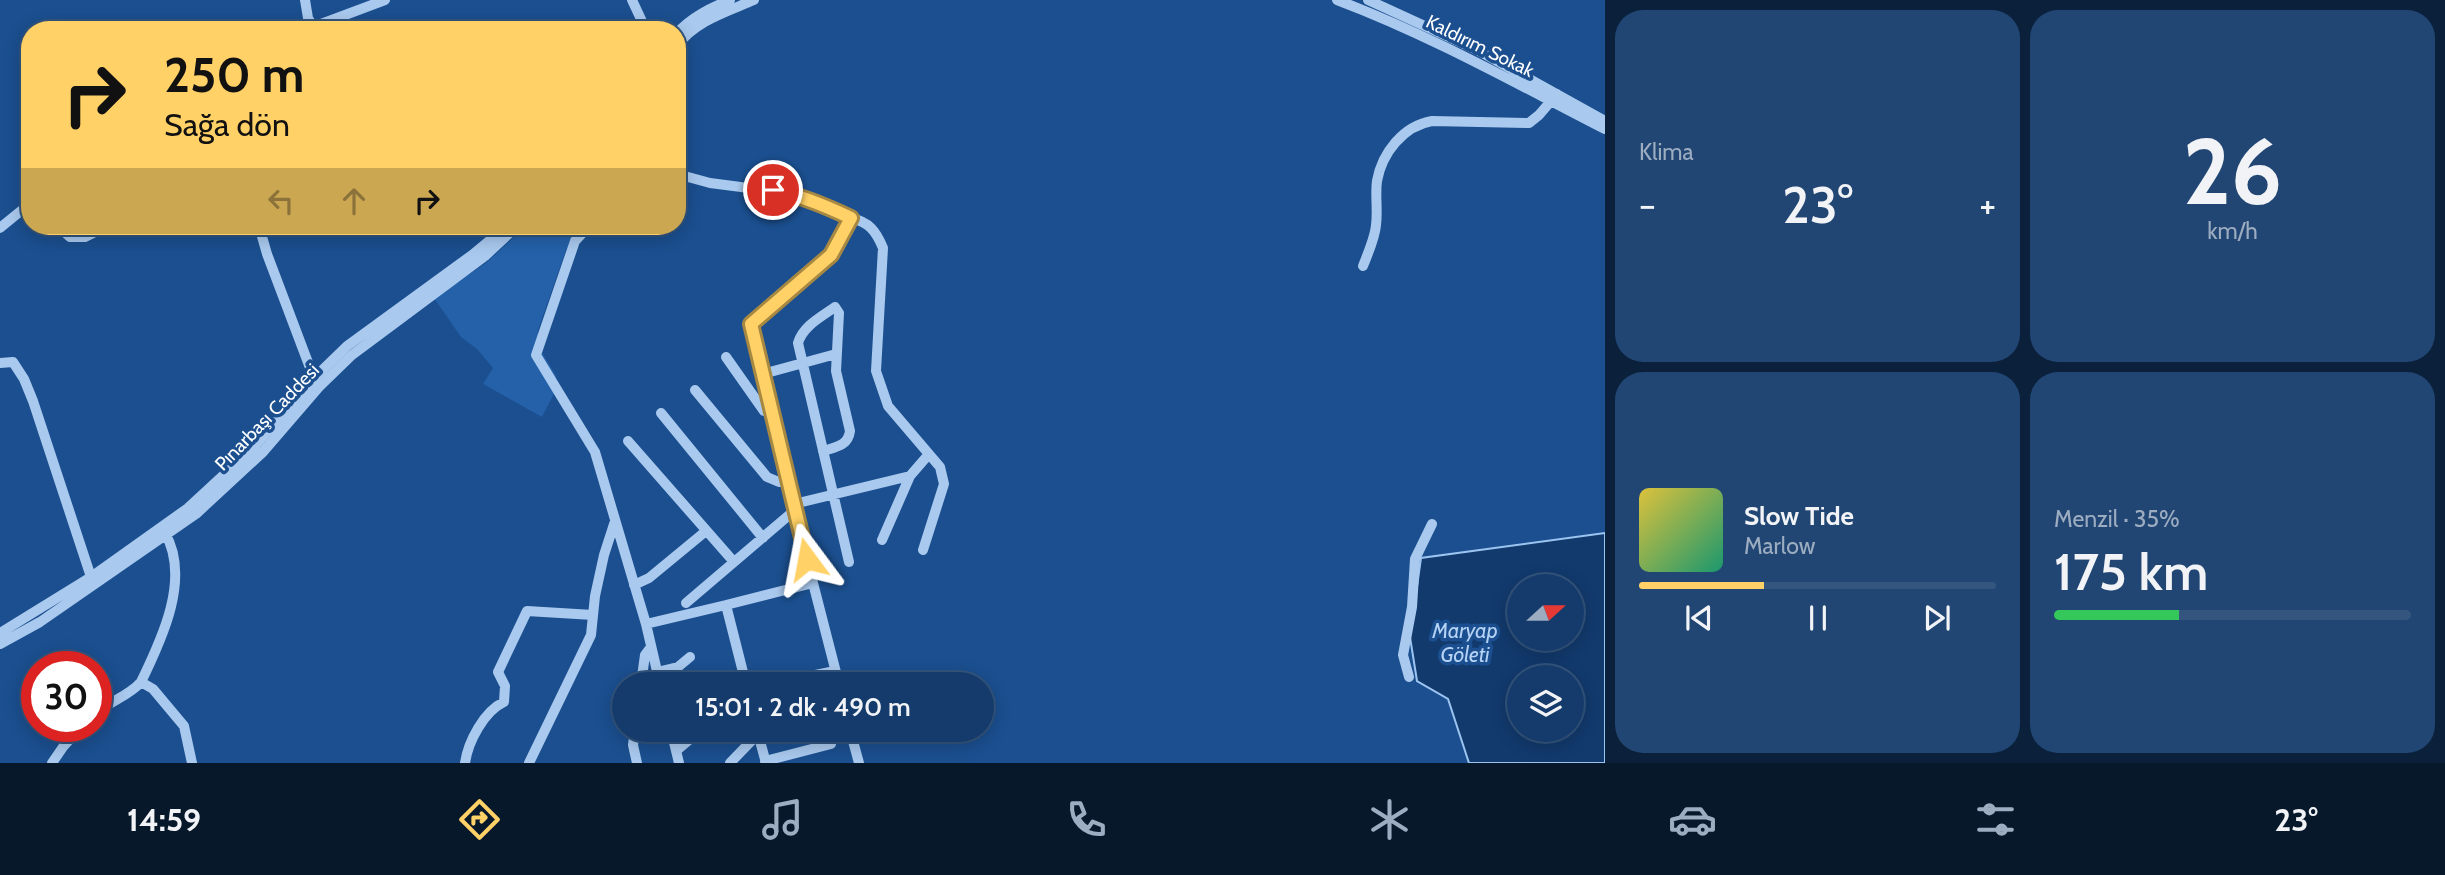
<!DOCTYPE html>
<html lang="tr">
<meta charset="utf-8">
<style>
body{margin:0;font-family:Cabin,sans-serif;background:#214673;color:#f1f3f6;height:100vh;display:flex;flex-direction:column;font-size:26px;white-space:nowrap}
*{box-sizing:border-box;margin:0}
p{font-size:23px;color:#9dadc1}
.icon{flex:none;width:38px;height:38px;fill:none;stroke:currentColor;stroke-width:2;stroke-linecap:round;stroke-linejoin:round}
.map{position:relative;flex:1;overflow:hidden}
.panel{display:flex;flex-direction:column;gap:10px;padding:10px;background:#0b203b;width:840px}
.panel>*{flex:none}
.banner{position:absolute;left:21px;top:21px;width:665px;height:214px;border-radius:28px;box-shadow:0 4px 18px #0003,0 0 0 2px #33557e;background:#ffd166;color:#111;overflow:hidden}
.needle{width:46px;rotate:69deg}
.controls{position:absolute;left:1507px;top:574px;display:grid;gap:14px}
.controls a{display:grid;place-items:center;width:77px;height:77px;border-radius:50%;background:#143b6b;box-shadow:0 4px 18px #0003,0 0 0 2px #33557e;font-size:35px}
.speed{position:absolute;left:21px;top:651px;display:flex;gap:14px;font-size:35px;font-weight:700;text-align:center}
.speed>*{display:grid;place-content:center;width:91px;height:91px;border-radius:50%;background:#143b6b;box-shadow:0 4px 18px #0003,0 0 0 2px #33557e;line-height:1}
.speed .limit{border:10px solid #d22;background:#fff;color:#111}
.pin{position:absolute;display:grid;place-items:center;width:60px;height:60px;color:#fff;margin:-30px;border:4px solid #fff;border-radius:50%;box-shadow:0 2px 7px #0007}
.me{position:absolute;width:77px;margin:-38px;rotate:347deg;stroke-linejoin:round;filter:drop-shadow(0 0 5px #0008)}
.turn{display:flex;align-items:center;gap:24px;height:147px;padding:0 28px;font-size:32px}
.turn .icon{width:91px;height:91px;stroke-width:2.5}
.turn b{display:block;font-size:49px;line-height:60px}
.lanes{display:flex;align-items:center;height:66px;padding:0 28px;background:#0003;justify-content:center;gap:35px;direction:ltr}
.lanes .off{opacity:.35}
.big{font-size:52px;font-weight:600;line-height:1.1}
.panel .widget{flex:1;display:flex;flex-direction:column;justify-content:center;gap:10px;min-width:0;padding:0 24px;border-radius:28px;background:#214673}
.panel .dial{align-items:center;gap:0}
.dial b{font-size:91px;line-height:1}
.song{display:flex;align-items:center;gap:21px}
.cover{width:84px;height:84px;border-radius:10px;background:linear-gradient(135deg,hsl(50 70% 55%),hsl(160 70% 35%))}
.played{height:7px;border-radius:4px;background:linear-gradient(90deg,#ffd166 35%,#33557e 35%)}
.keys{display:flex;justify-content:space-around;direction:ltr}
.heat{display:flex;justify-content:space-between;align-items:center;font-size:38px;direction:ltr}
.charge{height:10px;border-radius:5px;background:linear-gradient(90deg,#34c759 35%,#33557e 0)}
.panel .tiles{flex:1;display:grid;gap:10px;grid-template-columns:repeat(2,1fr)}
.trip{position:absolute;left:612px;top:672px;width:382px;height:70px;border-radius:35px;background:#143b6b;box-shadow:0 4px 18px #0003,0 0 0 2px #33557e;font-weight:600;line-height:70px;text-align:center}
.dock{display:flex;height:112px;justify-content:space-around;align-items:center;background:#08182b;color:#9dadc1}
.dock .icon{width:49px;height:49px}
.dock .on{color:#ffd166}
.dock b{font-size:32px;color:#f1f3f6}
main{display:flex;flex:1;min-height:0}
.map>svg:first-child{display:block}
.green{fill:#2461a8}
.water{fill:#123a6d;stroke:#9cc4f0;stroke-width:2;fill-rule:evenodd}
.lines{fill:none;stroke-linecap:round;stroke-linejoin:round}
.minor{stroke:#a9c9ee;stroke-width:10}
.route-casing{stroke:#a68842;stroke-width:18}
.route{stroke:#ffd166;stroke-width:12}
.labels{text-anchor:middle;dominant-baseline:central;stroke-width:7;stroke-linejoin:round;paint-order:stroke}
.street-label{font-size:19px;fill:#fff;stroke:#1b4f8f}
.water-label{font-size:21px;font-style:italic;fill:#b5d3f5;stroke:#1b4f8f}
</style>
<main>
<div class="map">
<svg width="1605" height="763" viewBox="0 0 1605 763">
<rect width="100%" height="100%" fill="#1b4f8f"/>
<!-- green -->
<path class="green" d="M 526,226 L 581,226 L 566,250 L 538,330 L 540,349 L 556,376 L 557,388 L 542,417 L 483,384 L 493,368 L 477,349 L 461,337 L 434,298 L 486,263 Z"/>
<!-- water -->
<path class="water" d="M 1605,533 L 1605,763 L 1469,763 L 1448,699 L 1417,681 L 1410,637 L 1421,558 ZM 1519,586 L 1572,586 L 1572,639 L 1519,639 ZM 1519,677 L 1572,677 L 1572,730 L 1519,730 Z"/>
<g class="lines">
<!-- minor -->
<path class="minor" d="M 305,0 L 308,18 L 313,27
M 632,0 L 646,30
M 1337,0 C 1430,35 1517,84 1605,129
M 1368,0 L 1477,50 L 1605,121
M 313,27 L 385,0
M 677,33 C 692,17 710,8 730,0
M 677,46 C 695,21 726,12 754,0
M 677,174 L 710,183 L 788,193 L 851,218
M 58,226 L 70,237 L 85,237 L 107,226
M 259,226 L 267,254 L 315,381
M 589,226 L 575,241 L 536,355 L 595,452 L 646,624 L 660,684
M 0,228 L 22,210 L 30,212
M 1363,266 C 1368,253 1375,238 1376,225 C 1378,210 1375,195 1377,181 C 1382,153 1403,126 1432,121 L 1529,123 L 1539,115 L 1557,94
M 726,357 L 764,411 L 772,413
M 0,363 L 13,362 L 24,379 L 33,401 L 91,577
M 763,374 L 836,354
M 695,390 L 767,477 L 779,482 L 788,480
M 661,413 L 763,538
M 628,441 L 734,562
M 823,451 C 836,447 848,446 850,431 L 836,371 L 839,313 L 835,307 C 821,317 803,326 798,343 L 849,562
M 794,504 L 910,476 L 929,454
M 882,540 L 910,476
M 813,583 L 839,684
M 634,585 L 649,578 L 706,531
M 686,603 L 795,510
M 646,624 L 726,605
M 0,633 L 91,577 L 188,508 L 254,447 L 313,379 L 347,346 L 472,255 L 507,226
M 0,644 L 40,622 L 196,514 L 263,452 L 319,387 L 352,355 L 485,256 L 517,226
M 657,672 L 678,667 L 690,657
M 1409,677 L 1403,655 L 1412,607 L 1415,559 L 1432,524
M 141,682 L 153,689 L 184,726 L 192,763
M 641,684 L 645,655 L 651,647
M 746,684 L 726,605 L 813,583 L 751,324 L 831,255 L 851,218 C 869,222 876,231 883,248 L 876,371 L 888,406 L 940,467 L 944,484 L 923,550
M 772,684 L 835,671
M 96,713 C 110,701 129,696 141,682 C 162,639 191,578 165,533
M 635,730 L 633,745 L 637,763
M 671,730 L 679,763
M 757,730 L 766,763
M 850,730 L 859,763
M 676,751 L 701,730
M 765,761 L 831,744
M 52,763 L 63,747 L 82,726
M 465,763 C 468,742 484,711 504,702 L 505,686 L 498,672 L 527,611 L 593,615
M 529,763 L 591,635 L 595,596 L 604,555 L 615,521
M 730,763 L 758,734"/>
</g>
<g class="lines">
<!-- route casing -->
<g class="route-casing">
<path id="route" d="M 773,190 C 800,195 826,206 851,218 L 831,255 L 751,324 L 807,559"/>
</g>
<!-- route -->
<use href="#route" class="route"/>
</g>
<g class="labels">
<!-- street labels -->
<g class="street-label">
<text transform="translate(1480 46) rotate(26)">Kaldırım Sokak</text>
<text transform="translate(267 417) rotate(-46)">Pınarbaşı Caddesi</text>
</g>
<!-- water labels -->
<g class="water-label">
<text x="1465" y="630">Maryap<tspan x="1465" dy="24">Göleti</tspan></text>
</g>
</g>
</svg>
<div class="controls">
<a><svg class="needle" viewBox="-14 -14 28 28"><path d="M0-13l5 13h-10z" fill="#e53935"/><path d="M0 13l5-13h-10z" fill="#9dadc1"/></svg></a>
<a><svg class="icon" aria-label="layers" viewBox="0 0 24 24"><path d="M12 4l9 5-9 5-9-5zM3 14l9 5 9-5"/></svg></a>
</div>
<div class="speed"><div class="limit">30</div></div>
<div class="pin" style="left:773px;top:190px;background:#d93025"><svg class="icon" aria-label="arrive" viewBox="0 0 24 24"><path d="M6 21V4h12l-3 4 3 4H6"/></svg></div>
<svg class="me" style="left:807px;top:559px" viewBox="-20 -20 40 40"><path d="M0-17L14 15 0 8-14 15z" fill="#ffd166" stroke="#fff" stroke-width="4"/></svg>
<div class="trip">15:01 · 2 dk · 490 m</div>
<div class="banner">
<div class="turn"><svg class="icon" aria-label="right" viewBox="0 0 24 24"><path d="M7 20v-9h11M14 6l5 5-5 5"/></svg><div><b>250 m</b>Sağa dön</div></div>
<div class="lanes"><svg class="icon off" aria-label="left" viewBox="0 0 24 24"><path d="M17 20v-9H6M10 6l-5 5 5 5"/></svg><svg class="icon off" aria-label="ahead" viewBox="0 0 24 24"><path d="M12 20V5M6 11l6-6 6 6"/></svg><svg class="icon" aria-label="right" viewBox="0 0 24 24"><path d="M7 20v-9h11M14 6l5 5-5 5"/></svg></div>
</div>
</div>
<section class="panel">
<div class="tiles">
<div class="widget"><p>Klima</p>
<div class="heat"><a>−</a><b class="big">23°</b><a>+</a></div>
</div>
<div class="widget dial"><b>26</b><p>km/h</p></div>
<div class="widget">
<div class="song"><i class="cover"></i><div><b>Slow Tide</b><p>Marlow</p></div></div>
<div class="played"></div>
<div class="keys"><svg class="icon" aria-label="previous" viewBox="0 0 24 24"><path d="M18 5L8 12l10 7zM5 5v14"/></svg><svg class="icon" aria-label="pause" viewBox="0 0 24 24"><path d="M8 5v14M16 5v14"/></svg><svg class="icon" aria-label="next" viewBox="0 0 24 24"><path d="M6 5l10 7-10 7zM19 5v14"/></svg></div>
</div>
<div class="widget"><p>Menzil · 35%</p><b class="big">175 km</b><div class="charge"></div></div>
</div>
</section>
</main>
<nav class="dock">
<b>14:59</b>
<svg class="icon on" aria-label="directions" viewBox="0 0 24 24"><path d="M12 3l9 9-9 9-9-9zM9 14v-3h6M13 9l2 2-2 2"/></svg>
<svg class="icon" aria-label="music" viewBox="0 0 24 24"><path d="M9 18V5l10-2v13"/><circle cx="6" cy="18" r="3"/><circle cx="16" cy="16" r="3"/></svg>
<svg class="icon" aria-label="phone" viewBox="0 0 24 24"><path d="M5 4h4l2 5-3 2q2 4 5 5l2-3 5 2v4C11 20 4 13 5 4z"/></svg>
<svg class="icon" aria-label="climate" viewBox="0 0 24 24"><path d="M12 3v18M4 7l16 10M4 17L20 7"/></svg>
<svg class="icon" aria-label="car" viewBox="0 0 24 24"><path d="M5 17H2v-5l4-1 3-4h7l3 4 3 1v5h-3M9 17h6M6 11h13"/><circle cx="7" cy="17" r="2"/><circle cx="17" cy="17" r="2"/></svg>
<svg class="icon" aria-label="filters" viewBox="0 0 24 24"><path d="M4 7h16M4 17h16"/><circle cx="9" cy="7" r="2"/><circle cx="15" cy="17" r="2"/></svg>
<b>23°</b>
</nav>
